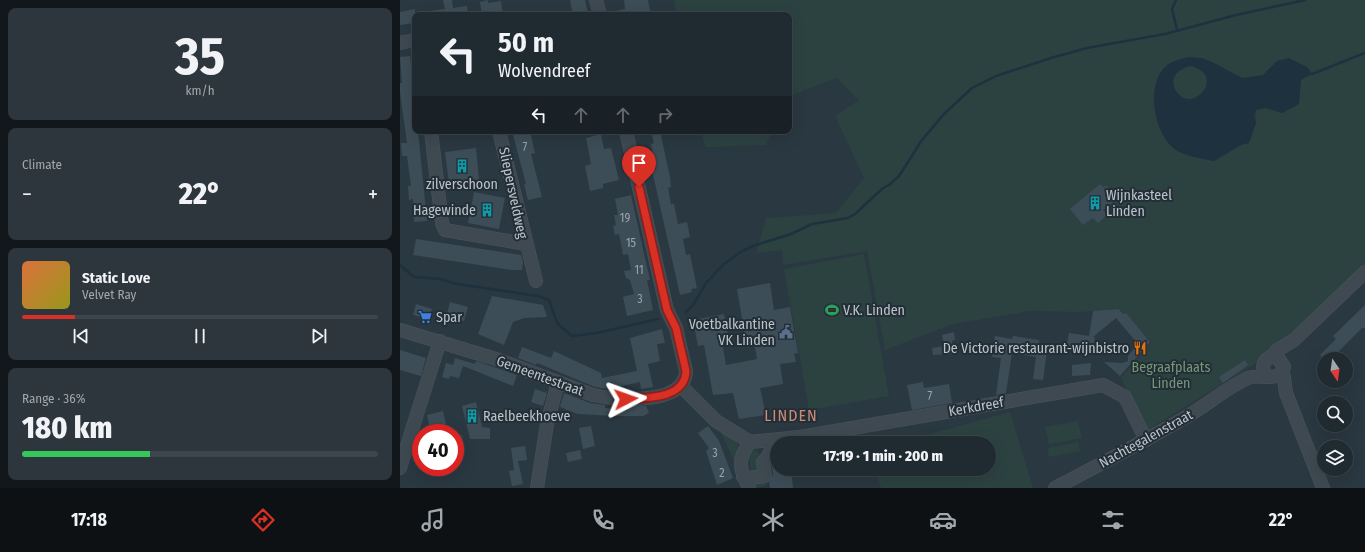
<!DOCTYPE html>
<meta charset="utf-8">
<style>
body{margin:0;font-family:"Fira Sans Condensed",sans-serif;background:#2d363d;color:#f1f3f6;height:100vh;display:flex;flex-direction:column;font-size:15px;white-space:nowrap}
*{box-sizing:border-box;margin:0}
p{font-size:13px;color:#a2a7ab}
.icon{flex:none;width:22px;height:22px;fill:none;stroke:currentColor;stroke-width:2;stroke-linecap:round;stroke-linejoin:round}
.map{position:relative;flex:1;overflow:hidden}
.side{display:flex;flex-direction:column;gap:8px;padding:8px;background:#12171b;width:400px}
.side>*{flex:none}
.top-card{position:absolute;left:12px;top:12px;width:380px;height:122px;border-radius:8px;box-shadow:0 4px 16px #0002,0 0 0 1px #3d464d;background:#202a31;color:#f1f3f6;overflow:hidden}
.needle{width:26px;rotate:167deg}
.fabs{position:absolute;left:917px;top:352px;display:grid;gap:8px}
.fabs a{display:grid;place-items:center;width:36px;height:36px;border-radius:50%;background:#202a31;box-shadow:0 4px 16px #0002,0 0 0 1px #3d464d;font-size:20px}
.speed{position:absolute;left:12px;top:424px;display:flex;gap:8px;font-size:20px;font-weight:700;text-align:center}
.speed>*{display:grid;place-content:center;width:52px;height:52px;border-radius:50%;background:#202a31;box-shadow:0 4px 16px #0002,0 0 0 1px #3d464d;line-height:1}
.speed .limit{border:6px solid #d22;background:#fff;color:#111}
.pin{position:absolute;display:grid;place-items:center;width:34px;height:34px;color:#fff;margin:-41px -17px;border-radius:50% 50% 50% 0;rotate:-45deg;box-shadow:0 0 4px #0007}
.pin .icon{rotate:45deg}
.me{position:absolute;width:44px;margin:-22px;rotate:86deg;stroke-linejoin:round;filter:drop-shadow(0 0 3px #0008)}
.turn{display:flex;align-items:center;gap:14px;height:84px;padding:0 20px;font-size:18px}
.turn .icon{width:52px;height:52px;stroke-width:2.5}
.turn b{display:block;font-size:28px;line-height:34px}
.lanes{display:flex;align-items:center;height:38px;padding:0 20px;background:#0003;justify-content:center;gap:20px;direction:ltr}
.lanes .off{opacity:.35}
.big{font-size:30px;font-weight:800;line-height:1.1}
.side .tile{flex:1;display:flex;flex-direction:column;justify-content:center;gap:6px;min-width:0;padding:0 14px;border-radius:8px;background:#2d363d}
.side .dial{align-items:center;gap:0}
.dial b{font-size:52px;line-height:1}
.song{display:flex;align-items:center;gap:12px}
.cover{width:48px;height:48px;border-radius:6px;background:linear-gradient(135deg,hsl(20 70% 55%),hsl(60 70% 35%))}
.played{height:4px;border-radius:2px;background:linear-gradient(90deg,#d93025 15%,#3d464d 15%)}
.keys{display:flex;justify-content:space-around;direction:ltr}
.heat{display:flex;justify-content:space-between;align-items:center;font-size:22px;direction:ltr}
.charge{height:6px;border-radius:3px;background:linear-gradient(90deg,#34c759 36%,#3d464d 0)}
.trip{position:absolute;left:370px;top:436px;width:226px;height:40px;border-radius:20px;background:#202a31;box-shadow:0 4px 16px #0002,0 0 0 1px #3d464d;font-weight:800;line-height:40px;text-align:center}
.tab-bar{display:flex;height:64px;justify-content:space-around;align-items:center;background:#0d1114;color:#a2a7ab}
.tab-bar .icon{width:28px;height:28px}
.tab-bar .on{color:#d93025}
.tab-bar b{font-size:18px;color:#f1f3f6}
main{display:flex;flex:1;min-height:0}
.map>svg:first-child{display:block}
.green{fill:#2c4241;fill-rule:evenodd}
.water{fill:#1e313f;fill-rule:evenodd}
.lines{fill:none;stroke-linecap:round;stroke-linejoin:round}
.stream{stroke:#1e313f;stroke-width:2.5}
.building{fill:#3d4d57}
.minor-casing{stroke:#4b555d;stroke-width:14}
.minor{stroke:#3e4951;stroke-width:13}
.route-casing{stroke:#8d1f18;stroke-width:10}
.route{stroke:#d93025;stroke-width:7}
.labels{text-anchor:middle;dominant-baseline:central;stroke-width:4;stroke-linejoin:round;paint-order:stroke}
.number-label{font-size:12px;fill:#9aa4ac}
.poi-label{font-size:14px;fill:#bbc4cb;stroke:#232e36;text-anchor:start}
.street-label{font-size:14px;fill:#bbc4cb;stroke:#232e36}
.park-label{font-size:14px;fill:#759977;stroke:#232e36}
.quarter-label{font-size:16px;letter-spacing:1px;fill:#cc8b75;stroke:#232e36}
</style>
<main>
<section class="side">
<div class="tile dial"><b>35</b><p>km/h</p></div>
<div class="tile"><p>Climate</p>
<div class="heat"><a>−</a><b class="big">22°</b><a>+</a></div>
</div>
<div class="tile">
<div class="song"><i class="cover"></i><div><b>Static Love</b><p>Velvet Ray</p></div></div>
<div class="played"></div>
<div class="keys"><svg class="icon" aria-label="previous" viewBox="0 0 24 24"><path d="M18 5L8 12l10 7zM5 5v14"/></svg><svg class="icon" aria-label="pause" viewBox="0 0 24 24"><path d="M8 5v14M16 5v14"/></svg><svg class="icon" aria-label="next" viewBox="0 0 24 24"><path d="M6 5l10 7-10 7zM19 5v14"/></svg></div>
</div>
<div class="tile"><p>Range · 36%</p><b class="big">180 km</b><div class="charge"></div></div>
</section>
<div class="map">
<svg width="965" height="488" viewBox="0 0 965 488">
<rect width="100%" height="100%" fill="#2a3841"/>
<!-- green -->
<path class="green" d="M 274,0 L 965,0 L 965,265 L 866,357 L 749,429 L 745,428 L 721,378 L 751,342 L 720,309 L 680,312 L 629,311 L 553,324 L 485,350 L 467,251 L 383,265 L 382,250 L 356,253 L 366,218 L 436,213 L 464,178 L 435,116 L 459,100 L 437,78 L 392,95 L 389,101 L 389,15 L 277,15 ZM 877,61 L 901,80 L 898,104 L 882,113 L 866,108 L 856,110 L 856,123 L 849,142 L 841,145 L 814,161 C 802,158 788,157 778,151 C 760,141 752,112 754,92 C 754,84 760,76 763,69 L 812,62 L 842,78 L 857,77 L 863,75 Z
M773 82a17 17 0 1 1 34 0a17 17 0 1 1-34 0Z
M 301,131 L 373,131 L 366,145 L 306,147 L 304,143 Z
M 464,254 L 489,396 L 409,410 L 384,269 Z
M 610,412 L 633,488 L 481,488 L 475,469 L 589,469 L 589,443 L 497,443 Z
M 678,421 L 682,438 L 649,444 L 645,427 Z
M 320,431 C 341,444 341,440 336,465 Z
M 678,442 L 680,451 L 649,457 L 647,448 Z
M 357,450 L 361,456 L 366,486 L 356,488 C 349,477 352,467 348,456 L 352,452 Z"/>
<!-- water -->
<path class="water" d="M 789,57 L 802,58 L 812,62 L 842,78 L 863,75 L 877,61 L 889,58 L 907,67 L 912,74 L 901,80 L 899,104 L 882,113 L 866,108 L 856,110 L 854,115 L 856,123 L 849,143 L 841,145 L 814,161 C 800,158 781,156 771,146 C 754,129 747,86 764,68 C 771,61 780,59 789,57 ZM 791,66 C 829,76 789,118 775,89 C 769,76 780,68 791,66 Z"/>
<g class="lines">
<!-- stream -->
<path class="stream" d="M 776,0 L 772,9 L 777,30
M 912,74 L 965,53
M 0,265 L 14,277 L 40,279 L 57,284 L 138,296 L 149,300 L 157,323 L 172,336 L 197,333 L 258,319
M 286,312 L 293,305 L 306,283 L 324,264 L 342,251 L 353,246 L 391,234 L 412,224 L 448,218 L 455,214 L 483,188 L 489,185 L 499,176 L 522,140 L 544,114 L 572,88 L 596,76 L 651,58 L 687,48 L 765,34 L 836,15 L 905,0"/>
</g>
<!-- building -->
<path class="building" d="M 43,0 L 52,0 L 53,8 L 67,6 L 68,15 L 30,15 L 29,11 L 45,9 Z
M 88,0 L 88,3 L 101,1 L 103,15 L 82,15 L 80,2 Z
M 170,0 L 185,0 L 188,14 L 173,15 Z
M 224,0 L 248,0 L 250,11 L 231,15 L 211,15 L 211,12 L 225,9 Z
M 15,9 L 15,23 L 0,25 L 0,12 Z
M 10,56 L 15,100 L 15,131 L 18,131 L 27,221 L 14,222 L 13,199 L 9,200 L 8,186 L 11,186 L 7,156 L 2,156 L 1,143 L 7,143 L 0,92 L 0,83 L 2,83 L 0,57 Z
M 112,131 L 130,131 L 135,153 L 131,154 L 142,197 L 128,200 L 124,184 L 126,184 Z
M 251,131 L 260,131 L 270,177 L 271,187 L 268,188 L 271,204 L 274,204 L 278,224 L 287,222 L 290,237 L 283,239 L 286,255 L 290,254 L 297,288 L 291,289 L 292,292 L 280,295 L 252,170 L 256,169 L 251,144 L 254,143 Z
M 201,134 L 204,149 L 211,148 L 219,180 L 203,184 L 203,188 L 190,191 L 185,166 L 191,164 L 186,138 Z
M 76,148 L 79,180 L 49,184 L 45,152 Z
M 700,184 L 703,187 L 708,186 L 708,191 L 714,201 L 703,210 L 707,215 L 698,223 L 693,218 L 683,225 L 670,209 Z
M 74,192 L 105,198 L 99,229 L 68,223 Z
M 231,195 L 250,280 L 247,280 L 253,310 L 227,316 L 223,297 L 234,294 L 230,280 L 226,278 L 224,271 L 231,270 L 228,254 L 223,255 L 219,234 L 215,235 L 213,226 L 216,225 L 214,215 L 218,215 L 215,199 Z
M 16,239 L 121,255 L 123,262 L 122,270 L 112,270 L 13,255 Z
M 370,283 L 374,310 L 390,307 L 398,353 L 394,354 L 396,362 L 380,364 L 383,384 L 360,388 L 366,415 L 339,419 L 333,393 L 313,395 L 304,345 L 298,346 L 293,320 L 324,314 L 329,341 L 322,342 L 326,365 L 357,359 L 353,336 L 345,336 L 337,289 Z
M 92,296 L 143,305 L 147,317 L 124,318 L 113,322 L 104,345 L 78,334 Z
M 50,302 L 68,307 L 64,321 L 46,317 Z
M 16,304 L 32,309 L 29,319 L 13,315 Z
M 965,305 L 965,328 L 962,328 L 938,352 L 943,359 L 924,359 L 920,355 L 936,339 L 933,336 Z
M 719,309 L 723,314 L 726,313 L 750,342 L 720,376 L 704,362 L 722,363 L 728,361 L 728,356 L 738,344 L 716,318 L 693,337 L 695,337 L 693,352 L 666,349 L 669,333 L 689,336 L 693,311 Z
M 262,329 L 265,343 L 257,344 L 260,361 L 248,364 L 253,387 L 241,389 L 240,382 L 208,389 L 195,387 L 137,363 L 136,365 L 118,358 L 122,347 L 151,358 L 154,351 L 201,373 L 202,378 L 237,371 L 230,338 Z
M 554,332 L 555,340 L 552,341 L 554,354 L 533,355 L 532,348 L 544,346 L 542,335 Z
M 595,336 L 612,339 L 613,336 L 639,340 L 639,343 L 648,344 L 643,380 L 633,379 L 636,357 L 612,353 L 606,393 L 596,395 L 601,358 L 592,357 Z
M 0,350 L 26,358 L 21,376 L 0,370 Z
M 55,358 L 75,364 L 76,361 L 117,375 L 113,386 L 63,366 L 59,378 L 50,376 L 49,379 L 42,377 L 46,363 L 53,365 Z
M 845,360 L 848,365 L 823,383 L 819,377 Z
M 691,363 L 690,375 L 672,376 L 672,365 Z
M 523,382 L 524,388 L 549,384 L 552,403 L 512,410 L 507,385 Z
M 135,389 L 147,393 L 143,406 L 131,402 Z
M 164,393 L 190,403 L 205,405 L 205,408 L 220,409 L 220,406 L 246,406 L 249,413 L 243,416 L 214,416 L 178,414 L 160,407 Z
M 76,402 L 82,427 L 90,428 L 90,439 L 70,439 L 62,406 Z
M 43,411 L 48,433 L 31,433 L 27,415 Z
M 191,426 L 195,446 L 183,449 L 179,428 Z
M 308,426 L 319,441 L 333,478 L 317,485 L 306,451 L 309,448 L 298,433 Z
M 62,435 L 64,445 L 55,447 L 55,437 Z
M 125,446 L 127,460 L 118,461 L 123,484 L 112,486 L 109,471 L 114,470 L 111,448 Z
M 180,450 L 182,459 L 168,462 L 166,453 Z
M 377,465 L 377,469 L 391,469 L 393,488 L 370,488 L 369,483 L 373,475 L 372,466 Z"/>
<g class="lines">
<!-- minor casing -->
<g class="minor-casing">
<path id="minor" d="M 196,0 L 200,15
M 0,43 L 15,40
M 31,131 L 42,223 L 45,230 L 126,244
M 99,131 L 136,281
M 0,330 L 96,359 L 193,395 C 217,400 285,406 286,371 L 276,328 L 267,310 L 226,131
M 874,357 L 876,351 L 894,340 L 965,272
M 883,371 L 886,393 L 923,488
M 281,386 L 316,421 L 350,442 L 400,437 L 703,385 L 725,397 L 746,440
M 0,468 L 40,341
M 343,477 L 349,478 L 365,476 L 363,462 L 367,458 L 376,440
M 137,488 L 147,424 L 158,382
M 349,488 C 339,468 337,460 350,442
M 655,488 C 699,465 743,442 786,417 C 807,405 826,388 848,378 C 860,373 880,384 884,367 L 878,358 L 870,357 C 862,362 861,369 867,376"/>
</g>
<!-- minor -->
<use href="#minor" class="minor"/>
</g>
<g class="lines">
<!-- route casing -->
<g class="route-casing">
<path id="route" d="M 226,399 C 247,398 285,399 286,371 L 276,328 L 267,310 L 239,187"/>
</g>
<!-- route -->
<use href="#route" class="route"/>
</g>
<!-- icons -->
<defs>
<g id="building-bare" transform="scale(1.08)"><path d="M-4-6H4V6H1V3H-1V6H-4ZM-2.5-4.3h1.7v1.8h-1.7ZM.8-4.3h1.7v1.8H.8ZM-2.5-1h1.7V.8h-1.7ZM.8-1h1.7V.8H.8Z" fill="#0f9aa8" stroke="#232e36" stroke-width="2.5" paint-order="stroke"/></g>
<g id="stadium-bare" transform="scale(1.08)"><path d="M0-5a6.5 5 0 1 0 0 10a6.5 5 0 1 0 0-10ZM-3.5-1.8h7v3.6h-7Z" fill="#2e9e5b" stroke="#232e36" stroke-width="2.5" paint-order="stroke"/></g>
<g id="supermarket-bare" transform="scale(1.08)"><path d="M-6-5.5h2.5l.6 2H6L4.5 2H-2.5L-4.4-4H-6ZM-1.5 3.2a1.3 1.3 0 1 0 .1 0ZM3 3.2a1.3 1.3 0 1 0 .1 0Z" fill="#3f7fe0" stroke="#232e36" stroke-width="2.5" paint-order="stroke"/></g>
<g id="civic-bare" transform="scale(1.08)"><path d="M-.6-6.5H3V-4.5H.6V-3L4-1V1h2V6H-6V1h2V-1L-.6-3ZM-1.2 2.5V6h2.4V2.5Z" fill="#5c6f8a" stroke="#232e36" stroke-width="2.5" paint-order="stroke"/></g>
<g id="restaurant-bare" transform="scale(1.08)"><path d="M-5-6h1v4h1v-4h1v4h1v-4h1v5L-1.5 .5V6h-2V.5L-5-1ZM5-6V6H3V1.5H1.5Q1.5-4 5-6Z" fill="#e8710a" stroke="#232e36" stroke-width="2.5" paint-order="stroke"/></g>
</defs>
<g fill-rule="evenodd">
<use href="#building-bare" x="62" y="166"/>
<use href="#building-bare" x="695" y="203"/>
<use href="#building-bare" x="87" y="210"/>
<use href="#stadium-bare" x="432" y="310"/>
<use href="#supermarket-bare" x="25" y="317"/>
<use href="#civic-bare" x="386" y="332"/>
<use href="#restaurant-bare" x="740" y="348"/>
<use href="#building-bare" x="72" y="416"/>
</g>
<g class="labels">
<!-- number labels -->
<g class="number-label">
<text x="125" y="147">7</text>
<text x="225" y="218">19</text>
<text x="231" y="243">15</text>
<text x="239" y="270">11</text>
<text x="240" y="299">3</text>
<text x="530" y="396">7</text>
<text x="315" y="453">3</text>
<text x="322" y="473">2</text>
</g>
<!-- poi labels -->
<g class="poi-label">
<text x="62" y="184" text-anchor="middle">zilverschoon</text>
<text x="706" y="195">Wijnkasteel<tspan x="706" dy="16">Linden</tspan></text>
<text x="76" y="210" text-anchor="end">Hagewinde</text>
<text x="443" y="310">V.K. Linden</text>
<text x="36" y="317">Spar</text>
<text x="375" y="324" text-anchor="end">Voetbalkantine<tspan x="375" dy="16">VK Linden</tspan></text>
<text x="729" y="348" text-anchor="end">De Victorie restaurant-wijnbistro</text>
<text x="83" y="416">Raelbeekhoeve</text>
</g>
<!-- street labels -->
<g class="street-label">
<text transform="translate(113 193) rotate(78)">Sliepersveldweg</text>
<text transform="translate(140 376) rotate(20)">Gemeentestraat</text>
<text transform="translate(576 407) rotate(-10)">Kerkdreef</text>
<text transform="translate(746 439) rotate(-29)">Nachtegalenstraat</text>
</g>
<!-- park labels -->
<g class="park-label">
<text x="771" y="367">Begraafplaats<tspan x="771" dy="16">Linden</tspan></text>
</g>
<!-- quarter labels -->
<g class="quarter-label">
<text x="391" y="415">LINDEN</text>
</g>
</g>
</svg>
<div class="fabs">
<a><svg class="needle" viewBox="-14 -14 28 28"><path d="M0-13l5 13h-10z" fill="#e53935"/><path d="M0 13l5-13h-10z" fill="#a2a7ab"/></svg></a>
<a><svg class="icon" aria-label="search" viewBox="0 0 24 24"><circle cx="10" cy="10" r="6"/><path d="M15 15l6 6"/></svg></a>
<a><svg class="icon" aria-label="layers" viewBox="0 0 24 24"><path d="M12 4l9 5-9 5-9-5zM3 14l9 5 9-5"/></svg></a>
</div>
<div class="speed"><div class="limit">40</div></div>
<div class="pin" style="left:239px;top:187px;background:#d93025"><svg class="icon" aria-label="arrive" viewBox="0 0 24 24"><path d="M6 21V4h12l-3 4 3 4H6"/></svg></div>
<svg class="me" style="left:226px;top:399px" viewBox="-20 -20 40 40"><path d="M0-17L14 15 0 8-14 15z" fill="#d93025" stroke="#fff" stroke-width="4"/></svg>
<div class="trip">17:19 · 1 min · 200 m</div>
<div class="top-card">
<div class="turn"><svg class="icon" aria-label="left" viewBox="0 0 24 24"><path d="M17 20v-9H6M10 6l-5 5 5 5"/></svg><div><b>50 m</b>Wolvendreef</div></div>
<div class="lanes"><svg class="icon" aria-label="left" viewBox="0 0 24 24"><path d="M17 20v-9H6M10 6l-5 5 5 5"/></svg><svg class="icon off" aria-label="ahead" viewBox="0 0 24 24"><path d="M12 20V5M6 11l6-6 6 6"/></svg><svg class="icon off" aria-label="ahead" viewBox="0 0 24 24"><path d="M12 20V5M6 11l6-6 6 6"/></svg><svg class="icon off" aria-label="right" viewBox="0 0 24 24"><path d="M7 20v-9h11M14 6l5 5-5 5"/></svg></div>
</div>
</div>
</main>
<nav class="tab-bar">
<b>17:18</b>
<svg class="icon on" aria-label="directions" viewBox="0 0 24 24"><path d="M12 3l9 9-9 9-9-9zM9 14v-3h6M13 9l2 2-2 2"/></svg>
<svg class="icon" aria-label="music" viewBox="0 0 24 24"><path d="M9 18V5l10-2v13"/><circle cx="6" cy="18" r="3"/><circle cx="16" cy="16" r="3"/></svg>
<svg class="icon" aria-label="phone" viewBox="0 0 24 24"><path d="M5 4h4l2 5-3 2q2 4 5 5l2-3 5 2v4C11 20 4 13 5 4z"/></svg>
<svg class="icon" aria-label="climate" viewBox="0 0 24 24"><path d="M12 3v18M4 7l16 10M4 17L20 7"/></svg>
<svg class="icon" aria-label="car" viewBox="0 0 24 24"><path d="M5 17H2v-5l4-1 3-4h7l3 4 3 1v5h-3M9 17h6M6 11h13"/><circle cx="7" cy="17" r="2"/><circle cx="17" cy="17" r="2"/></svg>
<svg class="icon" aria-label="filters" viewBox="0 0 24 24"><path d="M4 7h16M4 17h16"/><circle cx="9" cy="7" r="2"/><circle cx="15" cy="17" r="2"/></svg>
<b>22°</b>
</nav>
